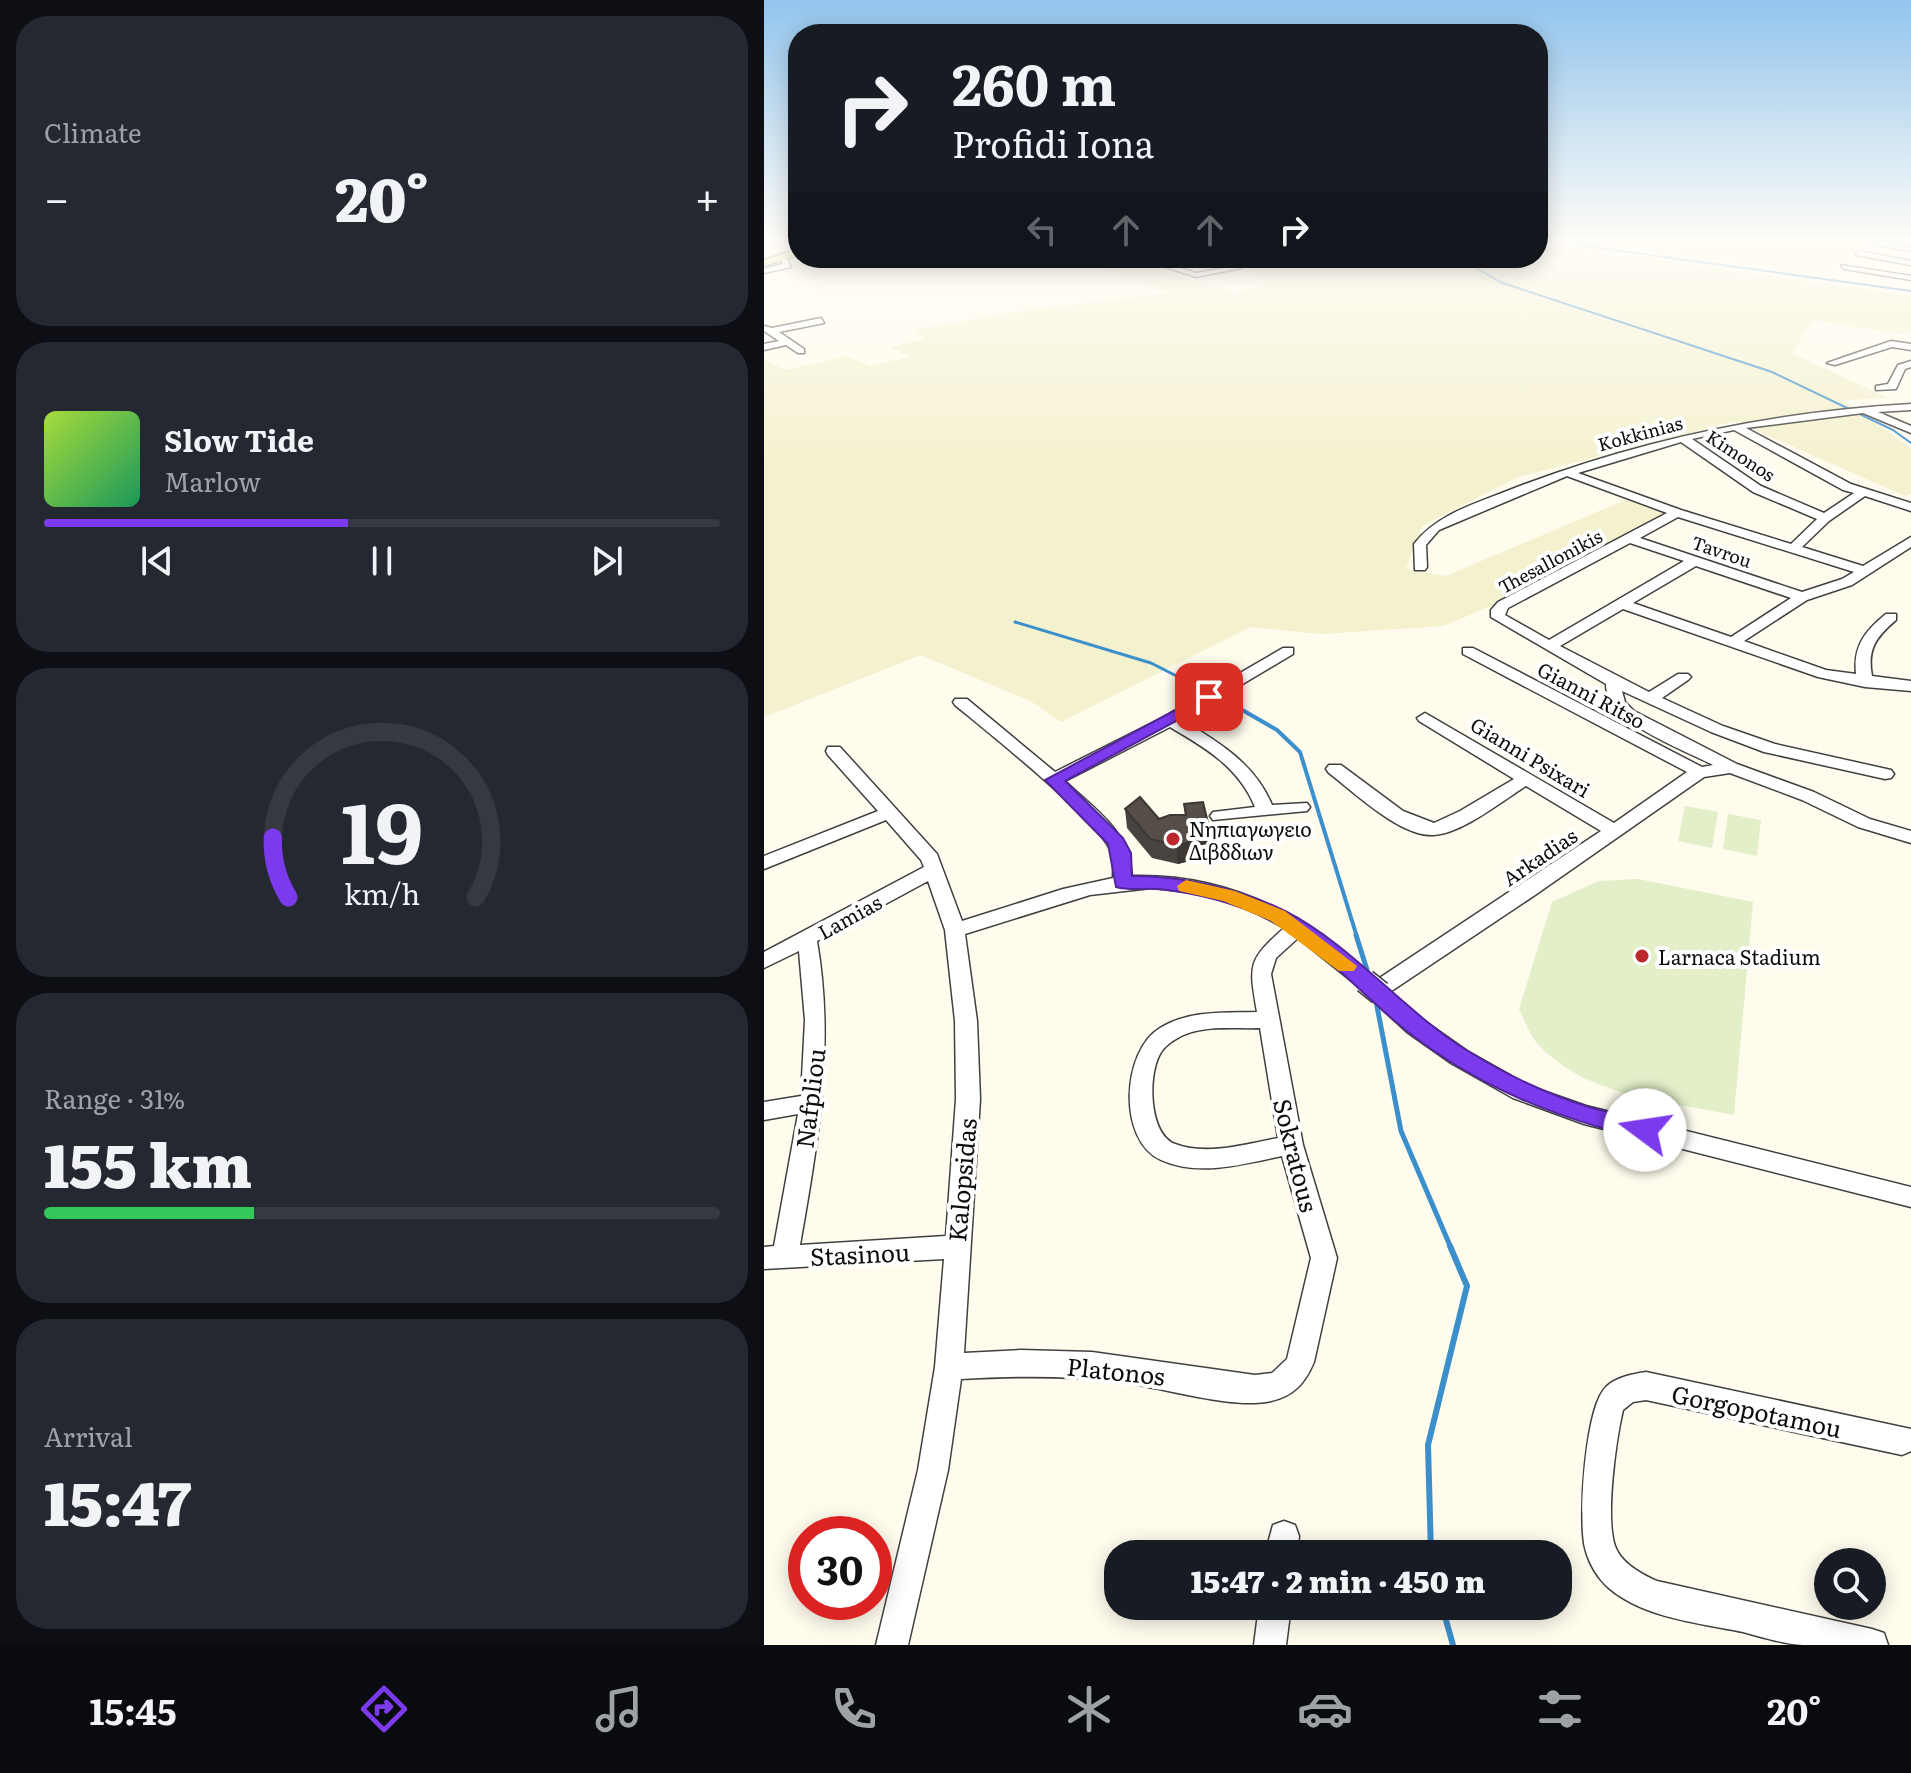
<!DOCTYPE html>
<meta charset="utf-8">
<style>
body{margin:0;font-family:Literata,serif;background:#242831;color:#f1f3f6;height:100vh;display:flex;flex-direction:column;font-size:30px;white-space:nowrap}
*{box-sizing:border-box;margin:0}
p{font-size:26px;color:#9ea1a6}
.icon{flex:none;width:44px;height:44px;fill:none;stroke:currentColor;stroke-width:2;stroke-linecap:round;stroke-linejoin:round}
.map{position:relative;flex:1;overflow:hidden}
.sheet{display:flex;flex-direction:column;gap:16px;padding:16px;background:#0d0f14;width:764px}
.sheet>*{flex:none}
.hud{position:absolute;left:24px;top:24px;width:760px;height:244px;border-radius:32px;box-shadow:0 4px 20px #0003;background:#171b24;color:#f1f3f6;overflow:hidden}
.fabs{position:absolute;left:1050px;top:1548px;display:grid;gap:16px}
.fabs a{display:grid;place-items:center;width:72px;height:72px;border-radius:50%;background:#171b24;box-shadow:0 4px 20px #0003;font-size:40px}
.speed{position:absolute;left:24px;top:1516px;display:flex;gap:16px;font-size:40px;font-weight:700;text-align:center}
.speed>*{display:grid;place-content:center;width:104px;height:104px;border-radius:50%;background:#171b24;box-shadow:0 4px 20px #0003;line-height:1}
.speed .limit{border:12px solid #d22;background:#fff;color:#111}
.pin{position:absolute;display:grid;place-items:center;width:68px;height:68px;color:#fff;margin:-34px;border-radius:16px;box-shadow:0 4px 12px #0006}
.me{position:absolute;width:88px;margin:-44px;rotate:284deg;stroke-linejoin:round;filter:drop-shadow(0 0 6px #0008)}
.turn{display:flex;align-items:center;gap:28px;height:168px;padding:0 32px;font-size:36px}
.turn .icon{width:104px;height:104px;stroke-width:2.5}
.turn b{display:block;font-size:56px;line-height:68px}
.lanes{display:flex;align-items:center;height:76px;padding:0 32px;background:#0003;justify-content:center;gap:40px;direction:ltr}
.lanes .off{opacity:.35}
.big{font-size:60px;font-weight:800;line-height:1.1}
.sheet .widget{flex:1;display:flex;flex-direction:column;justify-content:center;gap:12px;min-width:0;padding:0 28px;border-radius:32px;background:#242831}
.sheet .dial{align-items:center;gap:0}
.dial svg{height:208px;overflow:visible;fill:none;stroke:#363941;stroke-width:7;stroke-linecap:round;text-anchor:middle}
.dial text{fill:#f1f3f6;stroke:none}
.song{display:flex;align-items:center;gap:24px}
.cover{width:96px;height:96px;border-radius:12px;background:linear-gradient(135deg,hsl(80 70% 55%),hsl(150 70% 35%))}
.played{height:8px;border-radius:4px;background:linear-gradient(90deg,#7c3aed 45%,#363941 45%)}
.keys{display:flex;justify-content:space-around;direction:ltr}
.heat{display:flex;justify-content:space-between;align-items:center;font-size:44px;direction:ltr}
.charge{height:12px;border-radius:6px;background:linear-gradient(90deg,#34c759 31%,#363941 0)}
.trip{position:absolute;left:340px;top:1540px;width:468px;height:80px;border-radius:32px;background:#171b24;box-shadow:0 4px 20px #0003;font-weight:800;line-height:80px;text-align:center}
.menu{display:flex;height:128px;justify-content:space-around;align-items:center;background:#090b0e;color:#9ea1a6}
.menu .icon{width:56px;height:56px}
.menu .selected{color:#7c3aed}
.menu b{font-size:36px;color:#f1f3f6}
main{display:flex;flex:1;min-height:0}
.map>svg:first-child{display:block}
.farmland{fill:#f4f1ce}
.pitch{fill:#e2efc9}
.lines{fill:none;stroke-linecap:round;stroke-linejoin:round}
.stream-far4{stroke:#3b8fcb;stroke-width:2}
.stream-far3{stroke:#3b8fcb;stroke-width:3}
.stream-far2{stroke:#3b8fcb;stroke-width:4}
.stream-far1{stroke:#3b8fcb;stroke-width:5}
.stream{stroke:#3b8fcb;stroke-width:6}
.minor-casing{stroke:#404040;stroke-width:3}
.major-casing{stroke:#1e1e1e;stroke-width:3}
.minor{fill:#fff;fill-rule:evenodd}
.major{fill:#f6d565;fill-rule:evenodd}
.minor-bridge-casing{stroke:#404040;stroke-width:26;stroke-linecap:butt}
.minor-bridge{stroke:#fff;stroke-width:23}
.wall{fill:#49433f}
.shaded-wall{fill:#3c3733}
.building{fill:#554e49;stroke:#3c3733;stroke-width:2}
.route{fill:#7c3aed;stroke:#51269a;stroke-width:2}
.slow{fill:#f59e0b}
.poi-dot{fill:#ba272c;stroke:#fff;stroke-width:3}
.labels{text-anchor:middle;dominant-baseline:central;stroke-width:8;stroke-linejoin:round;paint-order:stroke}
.far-street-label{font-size:18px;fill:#0d0d0d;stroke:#fff}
.street-label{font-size:20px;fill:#0d0d0d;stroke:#fff}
.poi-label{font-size:20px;fill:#0d0d0d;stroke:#fff;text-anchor:start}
.near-street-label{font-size:24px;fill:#0d0d0d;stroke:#fff}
</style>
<main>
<section class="sheet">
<div class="widget"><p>Climate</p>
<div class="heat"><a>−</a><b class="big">20°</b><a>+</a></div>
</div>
<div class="widget">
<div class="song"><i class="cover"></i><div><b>Slow Tide</b><p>Marlow</p></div></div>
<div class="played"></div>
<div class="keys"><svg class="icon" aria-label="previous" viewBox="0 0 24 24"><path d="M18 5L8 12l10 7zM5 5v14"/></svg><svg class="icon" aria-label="pause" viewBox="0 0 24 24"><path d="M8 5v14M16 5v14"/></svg><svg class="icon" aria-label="next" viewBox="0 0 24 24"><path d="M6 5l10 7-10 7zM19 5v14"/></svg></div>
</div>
<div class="widget dial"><svg viewBox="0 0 100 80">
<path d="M14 69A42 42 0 1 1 86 69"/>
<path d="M14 69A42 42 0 0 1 8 46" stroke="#7c3aed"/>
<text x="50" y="56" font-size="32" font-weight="700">19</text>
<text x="50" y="72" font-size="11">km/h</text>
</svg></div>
<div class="widget"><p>Range · 31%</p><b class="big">155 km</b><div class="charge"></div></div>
<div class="widget"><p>Arrival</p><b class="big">15:47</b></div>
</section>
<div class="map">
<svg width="1147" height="1645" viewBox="0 0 1147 1645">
<rect width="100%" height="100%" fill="#fffbed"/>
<!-- farmland -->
<path class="farmland" d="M 811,240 L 1147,240 L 1147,247 L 1109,241 L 1058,273 Z
M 774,244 L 1147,296 L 1147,330 L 1136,334 L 1049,320 L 1028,353 L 1124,398 L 1079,400 L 1147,448 L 1147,494 L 1141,496 L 971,421 L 754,477 L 658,526 L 642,569 L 682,576 L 861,500 L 901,513 L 736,602 L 680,626 L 557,634 L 486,627 L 297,722 L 268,702 L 157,655 L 0,717 L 0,360 L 22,370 L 83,356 L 106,366 L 145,357 L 127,347 L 161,339 L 150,330 L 256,311 L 405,293 L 315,258 L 364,258 L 469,293 L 501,287 L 500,276 L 448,258 L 774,258 Z"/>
<!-- pitch -->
<path class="pitch" d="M 921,806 L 954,812 L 948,848 L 914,841 Z
M 964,814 L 997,820 L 993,856 L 959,849 Z
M 874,879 L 989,902 L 970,1115 C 901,1101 821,1097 772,1042 C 765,1033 760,1019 755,1009 L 788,902 L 835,881 Z"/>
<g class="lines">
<!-- stream-far4 -->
<path class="stream-far4" d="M 777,240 L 1147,291
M 696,258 L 736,282 L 1008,372 L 1129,430 L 1147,443"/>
<!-- stream-far3 -->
<path class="stream-far3" d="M 251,622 L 387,663 L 446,693"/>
<!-- stream-far2 -->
<path class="stream-far2" d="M 454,696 L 513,730 L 536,752 L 593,937"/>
<!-- stream-far1 -->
<path class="stream-far1" d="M 592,935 L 604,973
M 612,1001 L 637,1131 L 687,1248"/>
<!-- stream -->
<path class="stream" d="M 667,1554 L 664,1445 L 703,1286 L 686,1246
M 678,1606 L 689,1645"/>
<!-- minor casing -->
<g class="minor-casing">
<path id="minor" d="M 1106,240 L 1147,247 L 1147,251 L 1106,244 Z
M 1095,251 L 1147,261 L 1147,265 L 1092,255 Z
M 16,256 L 22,256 L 27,267 L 0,273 L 0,269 L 19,264 Z
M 374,258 L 386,258 L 432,273 L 473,266 L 477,268 L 432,277 Z
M 1077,265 L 1147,276 L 1147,280 L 1080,269 Z
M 57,318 L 60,323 L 15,332 L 40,349 L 40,353 L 34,353 L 22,345 L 0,350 L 0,344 L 15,341 L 0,331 L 0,326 L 8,328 Z
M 1127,341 L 1147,344 L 1147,350 L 1128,347 L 1071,365 L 1063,363 Z
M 1147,361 L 1147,367 L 1141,369 L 1132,389 L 1112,390 L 1112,386 L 1124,384 L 1134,365 Z
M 1147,404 L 1147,410 L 1114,412 L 1147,426 L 1147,433 L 1099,413 L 982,428 L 1087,484 L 1147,503 L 1147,511 L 1101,496 L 1065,521 L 1038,547 L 1099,566 L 1147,537 L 1147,547 L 1088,585 L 1043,600 L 980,641 L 1062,670 L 1092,674 C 1089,646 1101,631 1122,614 L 1132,614 L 1132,620 C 1112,637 1103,649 1108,676 L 1147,681 L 1147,691 L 1101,687 L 1054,677 L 859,609 L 796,646 L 885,692 L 914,674 L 924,674 L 927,677 L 924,680 L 898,698 L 959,726 L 1011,744 L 1127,770 L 1130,774 L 1127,778 L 1121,779 L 1000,752 L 947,732 L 858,691 L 861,702 L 870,711 L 973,764 L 1050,792 L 1106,819 L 1147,831 L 1147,843 L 1094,827 L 1038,800 L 966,773 L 940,777 L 771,895 L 626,992 L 659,1020 L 703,1051 L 765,1086 L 822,1106 L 1147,1187 L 1147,1207 L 820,1124 L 749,1098 L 687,1063 L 643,1032 L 604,996 L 602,988 L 594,986 L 534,938 L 512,958 L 507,974 L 539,1145 L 573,1258 L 550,1362 C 541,1383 530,1396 507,1401 C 468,1410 397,1387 356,1382 C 303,1375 250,1376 197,1379 L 184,1470 L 144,1645 L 112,1645 L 154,1470 L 171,1367 L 180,1259 L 0,1269 L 0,1247 L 10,1246 L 34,1114 L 0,1120 L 0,1102 L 37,1096 L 41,1020 L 35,951 L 0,968 L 0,952 L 160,867 L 157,860 L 122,820 L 0,869 L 0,856 L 114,811 L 64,755 L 62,751 L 64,747 L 76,747 L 173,854 L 198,921 L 299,889 L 349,878 C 349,871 350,861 348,854 C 340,824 221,730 191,705 L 189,702 L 191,699 L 203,699 L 291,772 L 400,717 L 519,648 L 529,648 L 529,654 L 418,720 C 455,742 491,764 508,805 L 543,803 L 546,807 L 543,811 L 449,820 L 446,816 L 449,812 L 491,807 C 475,767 440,747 406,727 L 301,781 C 333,812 364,829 368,876 C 445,874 514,900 574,948 C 586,958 603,968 611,981 L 837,831 L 762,786 C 738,801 699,833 670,835 C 636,837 590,792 565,773 L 562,769 L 565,765 L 577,765 L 639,811 L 670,823 L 696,811 L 750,779 L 655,721 L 653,718 L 661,713 L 850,823 L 923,772 L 699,654 L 699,648 L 709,648 L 938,767 L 949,765 C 919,749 841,722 842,684 L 727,617 L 727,610 L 734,602 L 903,513 L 803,476 L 675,530 L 662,545 L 663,567 L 661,570 L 651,570 L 650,544 C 672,515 710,504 743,491 C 873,440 1007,412 1147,404 ZM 970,430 L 1079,490 L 1090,493 L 1060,513 L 997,486 L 928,439 ZM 917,442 L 989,492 L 1053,519 L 1027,544 L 917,510 L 814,473 ZM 914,517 L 1090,572 L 1078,579 L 1038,592 L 876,538 ZM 866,543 L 920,561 L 785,640 L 741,615 L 744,608 ZM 932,566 L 1027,598 L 967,637 L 869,603 ZM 164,881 L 181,930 L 191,1021 L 192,1099 L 182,1236 L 36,1245 C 54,1142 71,1045 53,941 ZM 387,888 C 435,891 479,903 520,928 C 483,961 485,965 493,1012 C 461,1013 425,1010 396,1028 C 358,1051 353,1140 397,1160 C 434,1177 480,1164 518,1156 L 547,1258 L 523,1359 L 508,1373 L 491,1375 L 328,1352 L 257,1350 L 200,1353 L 216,1099 L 213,1021 L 201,934 L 326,895 ZM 496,1028 L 514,1138 C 483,1144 441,1156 411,1144 C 385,1134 384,1078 395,1056 C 398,1049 405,1043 412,1039 C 435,1024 469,1029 496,1028 Z
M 882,1372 L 1147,1429 L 1147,1451 L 1138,1455 L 882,1400 L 869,1402 L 859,1410 C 852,1440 841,1517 851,1546 C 857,1563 877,1574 893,1581 L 1108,1629 L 1120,1633 L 1124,1645 C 1096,1645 1067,1645 1039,1645 C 1019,1644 998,1637 979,1632 C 935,1623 881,1618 846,1589 C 834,1579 825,1564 821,1548 C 814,1520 821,1407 842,1387 C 852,1377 869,1374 882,1372 Z
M 520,1521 L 531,1525 L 535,1536 L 533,1554 L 501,1554 L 509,1525 Z
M 495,1606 L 527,1606 L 522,1645 L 490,1645 Z"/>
</g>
<!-- major casing -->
<g class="major-casing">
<path id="major" d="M 34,249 L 34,255 L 0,266 L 0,260 Z"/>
</g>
<!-- minor -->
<use href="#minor" class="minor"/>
<!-- major -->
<use href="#major" class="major"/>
<!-- minor-bridge casing -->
<g class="minor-bridge-casing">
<path id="minor-bridge" d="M 601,981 L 616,993"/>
</g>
<!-- minor-bridge -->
<use href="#minor-bridge" class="minor-bridge"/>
</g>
<!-- wall -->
<path class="wall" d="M 420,804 L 444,823 L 445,841 L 441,852 L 429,860 L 414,864 L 388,858 L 363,828 L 361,809 L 395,819 L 421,815 Z"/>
<!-- shaded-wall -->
<path class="shaded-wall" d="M 444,823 L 445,841 L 441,852 L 429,860 L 414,864 L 412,845 Z"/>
<!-- building -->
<path class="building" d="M 376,797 L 395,819 L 406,815 L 422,815 L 420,804 L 439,802 L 444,823 L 439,834 L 427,842 L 412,845 L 386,839 L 361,809 Z"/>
<!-- sky -->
<linearGradient id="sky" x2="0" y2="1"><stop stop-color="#92c4ed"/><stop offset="0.51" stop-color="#fffdf7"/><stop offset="1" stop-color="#fffdf7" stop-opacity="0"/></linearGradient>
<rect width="1147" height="470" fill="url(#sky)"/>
<!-- route -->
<path class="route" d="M 445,692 L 453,697 L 451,700 L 301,781 L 359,838 L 367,853 L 368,876 C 420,876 474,888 521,911 C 588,945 639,1011 704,1051 C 741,1074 782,1094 825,1107 C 846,1113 868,1116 889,1123 L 893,1130 L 889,1137 L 881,1140 C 792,1117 717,1089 644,1032 C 598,996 558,946 506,920 C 472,903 433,893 395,889 C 381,888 366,891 352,887 L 344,844 L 281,780 Z"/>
<!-- slow -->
<path class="slow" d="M 422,880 L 471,891 L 521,911 L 593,966 L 590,971 L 575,971 L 507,921 L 459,901 L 415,891 L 413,886 Z"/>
<!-- markers -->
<g class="poi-dot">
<circle cx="409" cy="839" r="8"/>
<circle cx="878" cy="956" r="8"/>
</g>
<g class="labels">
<!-- far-street labels -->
<g class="far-street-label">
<text transform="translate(876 433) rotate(-15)">Kokkinias</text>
<text transform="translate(977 455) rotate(33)">Kimonos</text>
<text transform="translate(958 551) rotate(19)">Tavrou</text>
<text transform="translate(786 561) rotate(-28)">Thesallonikis</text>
</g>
<!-- street labels -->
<g class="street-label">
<text transform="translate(828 694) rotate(28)">Gianni Ritso</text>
<text transform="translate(767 756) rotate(31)">Gianni Psixari</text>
<text transform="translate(775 856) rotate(-34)">Arkadias</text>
<text transform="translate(85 916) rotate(-29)">Lamias</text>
</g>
<!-- poi labels -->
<g class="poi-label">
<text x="425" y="828">Νηπιαγωγειο<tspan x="425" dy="23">Διβδδιων</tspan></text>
<text x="894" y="956">Larnaca Stadium</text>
</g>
<!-- near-street labels -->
<g class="near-street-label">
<text transform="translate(45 1098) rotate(-83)">Nafpliou</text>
<text transform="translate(533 1155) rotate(76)">Sokratous</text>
<text transform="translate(197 1180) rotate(-85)">Kalopsidas</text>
<text transform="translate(96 1253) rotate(-3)">Stasinou</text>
<text transform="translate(352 1370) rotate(6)">Platonos</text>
<text transform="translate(993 1410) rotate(12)">Gorgopotamou</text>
</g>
</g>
</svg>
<div class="fabs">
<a><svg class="icon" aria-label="search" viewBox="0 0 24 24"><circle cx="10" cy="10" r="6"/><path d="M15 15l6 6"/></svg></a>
</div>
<div class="speed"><div class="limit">30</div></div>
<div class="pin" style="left:445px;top:697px;background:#d93025"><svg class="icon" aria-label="arrive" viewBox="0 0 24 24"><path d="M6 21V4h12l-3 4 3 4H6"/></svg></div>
<svg class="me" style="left:881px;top:1130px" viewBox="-20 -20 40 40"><circle r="19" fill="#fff"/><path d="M0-13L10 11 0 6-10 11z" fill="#7c3aed"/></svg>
<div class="trip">15:47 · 2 min · 450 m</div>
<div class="hud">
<div class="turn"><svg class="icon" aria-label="right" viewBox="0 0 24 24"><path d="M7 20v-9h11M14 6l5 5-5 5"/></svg><div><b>260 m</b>Profidi Iona</div></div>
<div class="lanes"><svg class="icon off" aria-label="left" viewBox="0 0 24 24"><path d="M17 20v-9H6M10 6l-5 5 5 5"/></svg><svg class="icon off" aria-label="ahead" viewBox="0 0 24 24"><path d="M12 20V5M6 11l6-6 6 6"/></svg><svg class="icon off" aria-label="ahead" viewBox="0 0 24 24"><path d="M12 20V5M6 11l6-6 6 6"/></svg><svg class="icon" aria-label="right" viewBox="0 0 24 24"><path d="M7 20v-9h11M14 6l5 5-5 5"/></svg></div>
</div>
</div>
</main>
<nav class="menu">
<b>15:45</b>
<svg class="icon selected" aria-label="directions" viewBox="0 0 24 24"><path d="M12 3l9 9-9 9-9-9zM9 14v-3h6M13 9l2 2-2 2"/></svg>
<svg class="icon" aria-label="music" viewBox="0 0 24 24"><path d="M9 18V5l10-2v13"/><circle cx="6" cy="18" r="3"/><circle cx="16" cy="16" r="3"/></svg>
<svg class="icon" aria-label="phone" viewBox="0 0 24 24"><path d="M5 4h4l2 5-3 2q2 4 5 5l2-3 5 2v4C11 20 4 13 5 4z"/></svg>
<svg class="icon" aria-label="climate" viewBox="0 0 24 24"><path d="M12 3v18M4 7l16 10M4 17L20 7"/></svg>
<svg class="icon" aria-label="car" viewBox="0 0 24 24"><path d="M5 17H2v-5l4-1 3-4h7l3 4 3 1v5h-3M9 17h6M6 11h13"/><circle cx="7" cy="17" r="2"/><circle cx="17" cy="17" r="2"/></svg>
<svg class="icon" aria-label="filters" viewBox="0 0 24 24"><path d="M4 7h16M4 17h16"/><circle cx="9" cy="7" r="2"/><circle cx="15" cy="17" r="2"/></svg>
<b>20°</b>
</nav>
